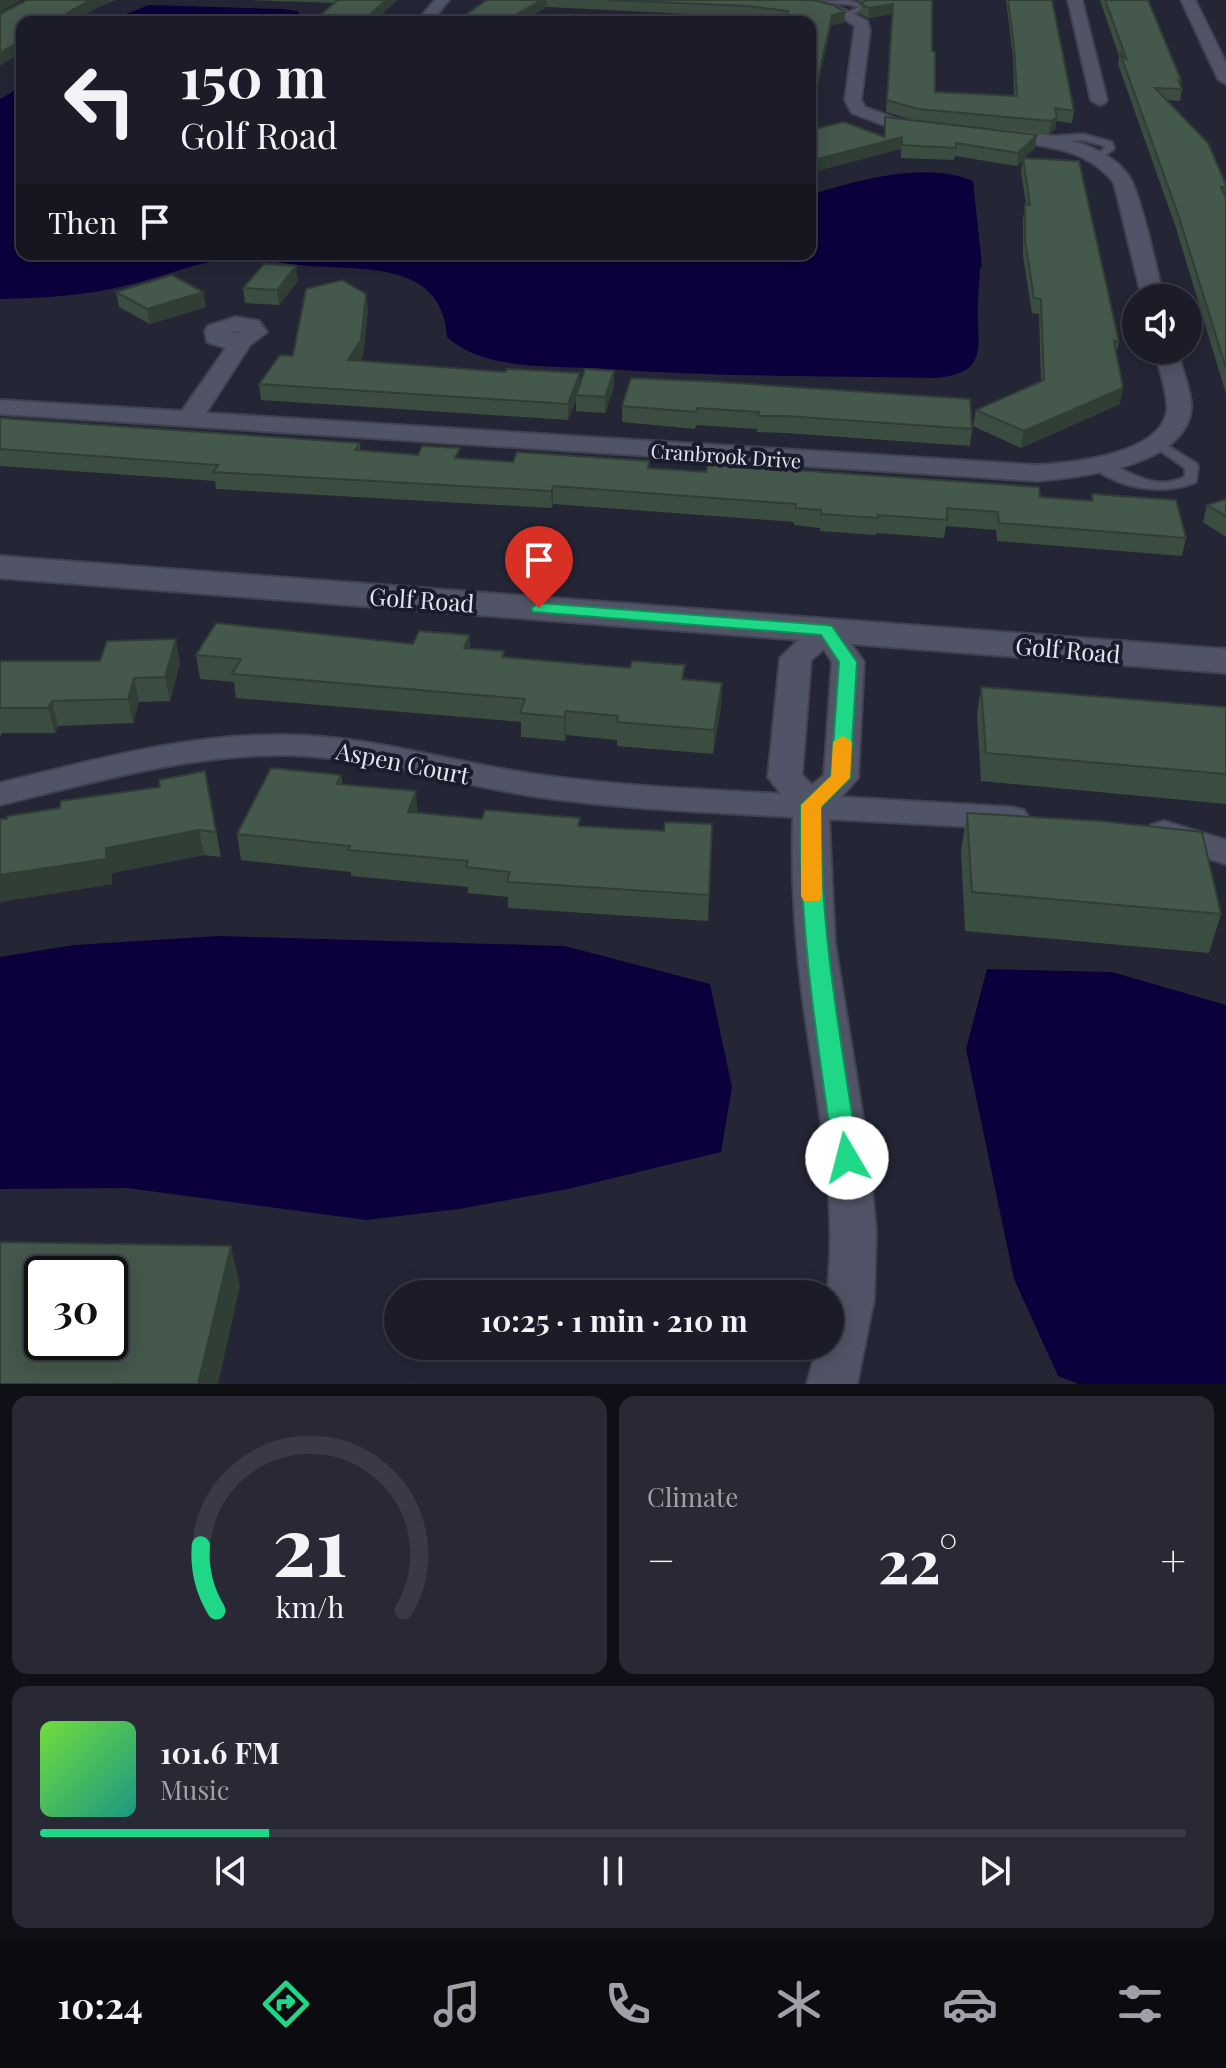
<!DOCTYPE html>
<meta charset="utf-8">
<style>
body{margin:0;font-family:"Playfair Display",serif;background:#282934;color:#f1f3f6;height:100vh;display:flex;flex-direction:column;font-size:30px;white-space:nowrap}
*{box-sizing:border-box;margin:0}
p{font-size:26px;color:#a0a1a8}
.icon{flex:none;width:44px;height:44px;fill:none;stroke:currentColor;stroke-width:2;stroke-linecap:round;stroke-linejoin:round}
.map{position:relative;height:1384px;overflow:hidden}
.panel{display:flex;flex-direction:column;gap:12px;padding:12px;background:#0f0f16;flex:1}
.panel>*{flex:none}
.top-card{position:absolute;left:16px;top:16px;width:800px;height:244px;border-radius:16px;box-shadow:0 4px 20px #0003,0 0 0 2px #393a45;background:#1b1c28;color:#f1f3f6;overflow:hidden}
.buttons{position:absolute;left:1122px;top:284px;display:grid;gap:16px}
.buttons a{display:grid;place-items:center;width:80px;height:80px;border-radius:50%;background:#1b1c28;box-shadow:0 4px 20px #0003,0 0 0 2px #393a45;font-size:40px}
.speed{position:absolute;left:24px;top:1256px;display:flex;gap:16px;font-size:40px;font-weight:700;text-align:center}
.speed>*{display:grid;place-content:center;width:104px;height:104px;border-radius:50%;background:#1b1c28;box-shadow:0 4px 20px #0003,0 0 0 2px #393a45;line-height:1}
.speed .limit{border:4px solid #111;border-radius:12px;background:#fff;color:#111}
.pin{position:absolute;display:grid;place-items:center;width:68px;height:68px;color:#fff;margin:-82px -34px;border-radius:50% 50% 50% 0;rotate:-45deg;box-shadow:0 0 8px #0007}
.pin .icon{rotate:45deg}
.me{position:absolute;width:88px;margin:-44px;rotate:352deg;stroke-linejoin:round;filter:drop-shadow(0 0 6px #0008)}
.turn{display:flex;align-items:center;gap:28px;height:168px;padding:0 32px;font-size:36px}
.turn .icon{width:104px;height:104px;stroke-width:2.5}
.turn b{display:block;font-size:56px;line-height:68px}
.then{display:flex;align-items:center;height:76px;padding:0 32px;background:#0003;gap:16px;font-size:30px}
.big{font-size:60px;font-weight:700;line-height:1.1}
.panel .tile{flex:1;display:flex;flex-direction:column;justify-content:center;gap:12px;min-width:0;padding:0 28px;border-radius:16px;background:#282934}
.panel .dial{align-items:center;gap:0}
.dial svg{height:208px;overflow:visible;fill:none;stroke:#393a45;stroke-width:7;stroke-linecap:round;text-anchor:middle}
.dial text{fill:#f1f3f6;stroke:none}
.song{display:flex;align-items:center;gap:24px}
.cover{width:96px;height:96px;border-radius:12px;background:linear-gradient(135deg,hsl(100 70% 55%),hsl(170 70% 35%))}
.played{height:8px;border-radius:4px;background:linear-gradient(90deg,#1ed888 20%,#393a45 20%)}
.keys{display:flex;justify-content:space-around;direction:ltr}
.heat{display:flex;justify-content:space-between;align-items:center;font-size:44px;direction:ltr}
.panel .tiles{flex:1;display:grid;gap:12px;grid-template-columns:1fr 1fr}
.tile:last-child{grid-column:span 2}
.trip{position:absolute;left:384px;top:1280px;width:460px;height:80px;border-radius:40px;background:#1b1c28;box-shadow:0 4px 20px #0003,0 0 0 2px #393a45;font-weight:700;line-height:80px;text-align:center}
.dock{display:flex;height:128px;justify-content:space-around;align-items:center;background:#0b0b10;color:#a0a1a8}
.dock .icon{width:56px;height:56px}
.dock .current{color:#1ed888}
.dock b{font-size:36px;color:#f1f3f6}
.map>svg:first-child{display:block}
.water{fill:#0b003c}
.lines{fill:none;stroke-linecap:round;stroke-linejoin:round}
.service-casing{stroke:#40424f;stroke-width:4}
.minor-casing{stroke:#40424f;stroke-width:4}
.tertiary-casing{stroke:#40424f;stroke-width:4}
.service{fill:#515466;fill-rule:evenodd}
.minor{fill:#515466;fill-rule:evenodd}
.tertiary{fill:#515466;fill-rule:evenodd}
.wall{fill:#3b4c41}
.shaded-wall{fill:#303e35}
.building{fill:#45584c;stroke:#303e35;stroke-width:2;fill-rule:evenodd}
.route{fill:#1ed888;stroke:#148c58;stroke-width:2}
.slow{fill:#f59e0b}
.labels{text-anchor:middle;dominant-baseline:central;stroke-width:8;stroke-linejoin:round;paint-order:stroke}
.far-street-label{font-size:20px;fill:#e2e4ef;stroke:#1a1c2c}
.street-label{font-size:24px;fill:#e2e4ef;stroke:#1a1c2c}
</style>
<div class="map">
<svg width="1226" height="1384" viewBox="0 0 1226 1384">
<rect width="100%" height="100%" fill="#242636"/>
<!-- water -->
<path class="water" d="M 149,5 L 283,9 L 297,11 L 300,15 L 296,22 L 106,22 Z
M 22,86 L 22,254 L 810,254 L 810,195 C 858,180 925,161 973,181 L 982,265 L 980,269 C 979,286 977,304 978,322 C 980,360 978,373 936,378 C 826,376 716,377 606,369 C 558,365 484,372 447,337 C 443,261 363,270 308,266 C 283,264 259,257 234,259 C 198,261 163,277 128,285 C 86,296 43,298 0,299 L 0,99 Z
M 218,936 L 565,946 L 710,984 L 732,1087 L 721,1152 L 568,1189 L 459,1209 L 366,1220 L 127,1188 L 0,1189 L 0,957 L 74,945 Z
M 987,969 L 1112,972 L 1226,1005 L 1226,1384 L 1079,1384 L 1058,1376 L 1014,1279 L 966,1049 Z"/>
<g class="lines">
<!-- service casing -->
<g class="service-casing">
<path id="service" d="M 848,0 L 868,7 L 849,16 L 847,13 L 859,7 L 848,4 L 808,3 Z
M 1083,134 L 1112,142 L 1114,149 L 1096,161 L 1092,158 L 1105,148 L 1105,146 L 1083,140 L 1043,143 L 1039,140 L 1043,137 Z
M 1156,438 L 1197,464 L 1198,467 L 1196,482 C 1164,496 1118,489 1092,466 L 1093,463 C 1124,460 1144,495 1185,477 L 1185,468 L 1152,445 L 1150,442 Z"/>
</g>
<!-- minor casing -->
<g class="minor-casing">
<path id="minor" d="M 435,0 L 449,0 L 431,22 L 416,22 Z
M 782,0 C 817,0 836,3 867,21 L 870,30 L 861,100 L 865,107 L 897,119 L 935,125 L 937,129 L 935,133 L 894,129 L 852,113 L 845,100 L 855,26 L 833,12 Z
M 1068,0 L 1082,0 L 1107,100 L 1105,103 L 1099,105 L 1091,100 Z
M 1181,0 L 1195,0 L 1226,63 L 1226,84 L 1218,79 Z
M 995,128 C 1037,132 1114,140 1133,184 C 1147,220 1154,261 1164,298 L 1142,298 L 1114,183 C 1083,143 1034,147 989,137 L 986,133 L 989,129 Z
M 236,317 L 259,321 L 267,332 L 250,345 L 206,413 L 1037,465 C 1071,463 1160,455 1167,411 C 1169,397 1158,365 1155,350 L 1177,350 C 1181,365 1193,397 1191,410 C 1184,467 1080,477 1037,481 L 0,414 L 0,400 L 182,411 L 226,348 L 207,342 L 205,331 L 208,326 ZM 238,331 L 243,332 L 228,334 Z
M 826,621 L 837,624 L 864,662 L 858,778 L 841,797 L 1011,807 L 1024,810 L 1029,818 L 1024,826 L 1011,829 L 829,819 L 835,943 L 869,1155 L 876,1232 L 874,1299 L 857,1384 L 807,1384 L 817,1346 L 830,1346 L 830,1294 L 827,1294 C 839,1197 816,1097 803,1001 C 795,940 791,879 793,817 C 707,812 618,809 532,796 C 450,783 371,757 287,755 C 190,754 94,782 0,805 L 0,783 C 94,760 190,733 287,735 C 371,736 450,762 533,774 C 615,786 699,789 781,794 L 768,777 L 780,658 L 815,624 ZM 824,649 L 832,662 L 824,775 L 812,785 L 802,775 L 811,660 Z
M 1164,821 L 1226,840 L 1226,864 L 1151,841 L 1146,833 L 1151,825 Z"/>
</g>
<!-- tertiary casing -->
<g class="tertiary-casing">
<path id="tertiary" d="M 0,556 L 1226,649 L 1226,673 L 0,578 Z"/>
</g>
<!-- service -->
<use href="#service" class="service"/>
<!-- minor -->
<use href="#minor" class="minor"/>
<!-- tertiary -->
<use href="#tertiary" class="tertiary"/>
</g>
<!-- wall -->
<path class="wall" d="M 249,0 L 397,0 L 374,22 L 334,3 Z
M 487,0 L 813,0 L 845,12 L 844,23 L 831,25 L 817,91 L 811,111 L 818,113 L 817,125 L 810,127 L 810,22 L 785,21 L 748,17 L 547,7 Z
M 856,0 L 932,0 L 932,51 L 935,92 L 1014,96 L 1013,57 L 1006,0 L 1052,0 L 1074,111 L 1072,123 L 1056,121 L 1055,129 L 1049,134 L 917,121 L 886,112 L 892,14 L 868,18 L 860,14 L 861,4 L 863,3 Z
M 1100,0 L 1148,0 L 1181,80 L 1180,86 L 1182,89 L 1180,101 L 1167,100 L 1226,185 L 1225,196 L 1226,198 L 1226,394 L 1176,228 L 1118,64 L 1119,56 Z
M 885,117 L 1035,148 L 1024,158 L 1119,342 L 1116,354 L 1120,404 L 1021,448 L 973,426 L 976,410 L 1041,382 L 1039,314 L 1032,313 L 1023,256 L 1023,218 L 1026,204 L 1021,172 L 1023,160 L 1017,166 L 955,156 L 954,160 L 901,158 L 901,149 L 884,137 Z
M 298,281 L 279,305 L 245,303 L 243,288 Z
M 116,292 L 203,292 L 206,307 L 150,324 L 119,307 Z
M 368,309 L 363,356 L 359,361 L 614,387 L 605,413 L 576,411 L 576,400 L 568,420 L 261,400 L 259,384 L 293,356 Z
M 631,378 L 972,429 L 970,446 L 785,433 L 757,432 L 757,429 L 696,425 L 695,429 L 622,422 L 622,406 Z
M 0,418 L 360,443 L 360,450 L 513,462 L 649,468 L 1091,501 L 1092,494 L 1186,538 L 1182,556 L 997,541 L 996,530 L 946,526 L 944,538 L 876,533 L 876,535 L 820,531 L 820,528 L 794,525 L 794,522 L 553,504 L 552,508 L 216,489 L 215,481 L 0,466 Z
M 1226,499 L 1226,537 L 1203,522 L 1207,505 Z
M 469,635 L 470,648 L 504,651 L 504,657 L 722,683 L 721,707 L 713,754 L 617,746 L 617,740 L 566,735 L 565,741 L 521,737 L 521,722 L 236,698 L 234,682 L 200,679 L 196,655 L 413,644 Z
M 0,661 L 180,663 L 170,701 L 139,702 L 133,723 L 58,726 L 55,733 L 2,733 L 0,737 Z
M 981,687 L 1226,707 L 1226,804 L 981,781 L 977,715 Z
M 205,771 L 221,857 L 204,855 L 112,873 L 112,884 L 0,902 L 0,819 L 7,819 L 160,787 Z
M 341,775 L 342,785 L 418,813 L 580,826 L 664,831 L 712,824 L 708,921 L 508,908 L 508,897 L 468,893 L 468,887 L 351,876 L 351,872 L 241,860 L 237,834 Z
M 967,813 L 1221,914 L 1209,953 L 965,931 L 961,851 Z"/>
<!-- shaded-wall -->
<path class="shaded-wall" d="M 0,0 L 22,0 L 0,12 Z
M 90,0 L 116,0 L 95,9 L 72,22 L 52,22 Z
M 386,0 L 397,0 L 374,22 L 362,22 Z
M 542,0 L 547,0 L 547,7 L 522,22 L 503,22 Z
M 893,4 L 892,14 L 868,18 L 869,8 Z
M 845,12 L 844,23 L 831,25 L 817,91 L 810,112 L 810,103 L 832,15 Z
M 22,40 L 22,52 L 0,66 L 0,53 Z
M 818,113 L 817,125 L 810,127 L 810,116 Z
M 1057,117 L 1055,129 L 1049,134 L 1051,121 Z
M 1037,135 L 1035,148 L 1017,166 L 1018,153 Z
M 902,137 L 901,149 L 810,173 L 810,161 Z
M 296,266 L 298,281 L 279,305 L 277,290 Z
M 203,292 L 206,307 L 150,324 L 147,309 Z
M 366,294 L 368,309 L 363,356 L 350,376 L 348,360 Z
M 614,371 L 614,387 L 605,413 L 605,397 Z
M 580,373 L 580,389 L 576,395 L 576,400 L 568,420 L 568,404 Z
M 1123,388 L 1120,404 L 1021,448 L 1024,431 Z
M 553,486 L 553,504 L 552,508 L 551,491 Z
M 469,635 L 471,658 L 464,648 Z
M 176,639 L 180,663 L 170,701 L 165,677 Z
M 134,678 L 139,702 L 133,723 L 128,699 Z
M 722,683 L 721,707 L 713,754 L 714,730 Z
M 52,701 L 58,726 L 55,733 L 48,708 Z
M 566,711 L 566,735 L 565,741 L 564,717 Z
M 416,791 L 418,816 L 408,812 Z
M 199,830 L 204,855 L 112,873 L 112,884 L 0,902 L 0,875 L 106,848 Z
M 231,1246 L 240,1286 L 218,1384 L 198,1384 Z"/>
<!-- building -->
<path class="building" d="M 27,0 L 90,0 L 52,22 L 22,22 L 22,40 L 0,53 L 0,14 Z
M 338,0 L 386,0 L 362,22 L 312,22 Z
M 487,0 L 542,0 L 503,22 L 455,22 Z
M 608,0 L 813,0 L 833,5 L 845,12 L 832,15 L 818,79 L 810,103 L 810,22 L 785,22 L 788,11 L 748,6 Z
M 866,0 L 932,0 L 932,51 L 935,52 L 935,92 L 1017,96 L 1014,46 L 1008,0 L 1052,0 L 1074,111 L 1055,108 L 1057,117 L 1051,121 L 918,109 L 887,100 L 893,4 L 869,8 L 861,4 Z
M 1105,0 L 1148,0 L 1181,80 L 1178,80 L 1182,89 L 1155,88 L 1208,143 L 1226,185 L 1226,187 L 1221,187 L 1226,198 L 1226,368 L 1178,214 L 1120,53 L 1127,60 Z
M 885,117 L 1037,135 L 1018,153 L 956,143 L 956,148 L 902,145 L 902,137 L 810,161 L 810,130 L 844,122 L 885,137 Z
M 1023,158 L 1079,161 L 1119,342 L 1114,341 L 1123,388 L 1024,431 L 976,410 L 1044,380 L 1041,299 L 1034,298 L 1025,241 L 1025,204 L 1030,205 Z
M 264,264 L 296,266 L 277,290 L 243,288 Z
M 172,275 L 203,292 L 147,309 L 116,292 Z
M 342,280 L 366,294 L 361,340 L 348,360 L 505,372 L 507,369 L 580,373 L 568,404 L 259,384 L 280,355 L 293,356 L 306,289 Z
M 585,369 L 614,371 L 605,397 L 576,395 Z
M 631,378 L 719,382 L 970,399 L 972,429 L 786,416 L 758,416 L 759,412 L 697,408 L 696,412 L 622,406 Z
M 0,418 L 360,443 L 355,450 L 418,455 L 422,446 L 460,448 L 455,458 L 513,462 L 517,452 L 649,461 L 648,468 L 706,472 L 708,464 L 1039,487 L 1040,497 L 1093,501 L 1092,494 L 1176,500 L 1186,538 L 999,523 L 998,512 L 947,508 L 947,520 L 878,515 L 878,518 L 821,514 L 821,510 L 795,508 L 796,504 L 553,486 L 551,491 L 213,472 L 218,465 L 0,449 Z
M 1226,499 L 1226,516 L 1207,505 Z
M 216,623 L 413,644 L 419,631 L 469,635 L 464,648 L 504,651 L 502,657 L 630,668 L 632,661 L 685,665 L 682,679 L 722,683 L 714,730 L 617,722 L 618,716 L 566,711 L 564,717 L 520,713 L 525,699 L 232,674 L 241,659 L 196,655 Z
M 176,639 L 165,677 L 134,678 L 128,699 L 52,701 L 48,708 L 0,708 L 0,661 L 100,661 L 107,641 Z
M 981,687 L 1226,707 L 1226,774 L 986,753 Z
M 271,768 L 341,775 L 337,784 L 416,791 L 408,812 L 482,819 L 485,810 L 580,818 L 578,826 L 664,831 L 665,822 L 712,824 L 709,895 L 507,882 L 510,872 L 466,867 L 468,861 L 348,850 L 350,846 L 237,834 Z
M 205,771 L 216,832 L 199,830 L 106,848 L 106,859 L 0,875 L 0,819 L 7,819 L 7,816 L 60,808 L 61,801 L 160,787 L 159,780 Z
M 967,813 L 1100,821 L 1202,832 L 1221,914 L 972,892 Z
M 0,1242 L 231,1246 L 198,1384 L 0,1384 ZM 42,1274 L 110,1274 L 110,1342 L 42,1342 Z"/>
<!-- route -->
<path class="route" d="M 539,603 L 826,625 L 832,626 L 857,662 L 850,778 L 821,807 C 819,926 841,1041 859,1158 L 856,1166 L 847,1169 L 838,1166 L 834,1158 C 817,1040 798,924 801,805 L 831,776 L 839,662 L 821,635 L 533,612 L 531,608 Z"/>
<!-- slow -->
<path class="slow" d="M 843,736 L 852,742 L 850,778 L 821,807 L 822,896 L 819,901 L 804,901 L 801,896 L 801,805 L 831,776 L 833,742 Z"/>
<g class="labels">
<!-- far-street labels -->
<g class="far-street-label">
<text transform="translate(726 455) rotate(4)">Cranbrook Drive</text>
</g>
<!-- street labels -->
<g class="street-label">
<text transform="translate(422 599) rotate(4)">Golf Road</text>
<text transform="translate(1068 649) rotate(5)">Golf Road</text>
<text transform="translate(403 762) rotate(11)">Aspen Court</text>
</g>
</g>
</svg>
<div class="buttons">
<a><svg class="icon" aria-label="sound" viewBox="0 0 24 24"><path d="M4 9h4l5-4v14l-5-4H4zM17 9q2 3 0 6"/></svg></a>
</div>
<div class="speed"><div class="limit">30</div></div>
<div class="pin" style="left:539px;top:608px;background:#d93025"><svg class="icon" aria-label="arrive" viewBox="0 0 24 24"><path d="M6 21V4h12l-3 4 3 4H6"/></svg></div>
<svg class="me" style="left:847px;top:1158px" viewBox="-20 -20 40 40"><circle r="19" fill="#fff"/><path d="M0-13L10 11 0 6-10 11z" fill="#1ed888"/></svg>
<div class="trip">10:25 · 1 min · 210 m</div>
<div class="top-card">
<div class="turn"><svg class="icon" aria-label="left" viewBox="0 0 24 24"><path d="M17 20v-9H6M10 6l-5 5 5 5"/></svg><div><b>150 m</b>Golf Road</div></div>
<div class="then">Then<svg class="icon" aria-label="arrive" viewBox="0 0 24 24"><path d="M6 21V4h12l-3 4 3 4H6"/></svg></div>
</div>
</div>
<section class="panel">
<div class="tiles">
<div class="tile dial"><svg viewBox="0 0 100 80">
<path d="M14 69A42 42 0 1 1 86 69"/>
<path d="M14 69A42 42 0 0 1 8 44" stroke="#1ed888"/>
<text x="50" y="56" font-size="32" font-weight="700">21</text>
<text x="50" y="72" font-size="11">km/h</text>
</svg></div>
<div class="tile"><p>Climate</p>
<div class="heat"><a>−</a><b class="big">22°</b><a>+</a></div>
</div>
<div class="tile">
<div class="song"><i class="cover"></i><div><b>101.6 FM</b><p>Music</p></div></div>
<div class="played"></div>
<div class="keys"><svg class="icon" aria-label="previous" viewBox="0 0 24 24"><path d="M18 5L8 12l10 7zM5 5v14"/></svg><svg class="icon" aria-label="pause" viewBox="0 0 24 24"><path d="M8 5v14M16 5v14"/></svg><svg class="icon" aria-label="next" viewBox="0 0 24 24"><path d="M6 5l10 7-10 7zM19 5v14"/></svg></div>
</div>
</div>
</section>
<nav class="dock">
<b>10:24</b>
<svg class="icon current" aria-label="directions" viewBox="0 0 24 24"><path d="M12 3l9 9-9 9-9-9zM9 14v-3h6M13 9l2 2-2 2"/></svg>
<svg class="icon" aria-label="music" viewBox="0 0 24 24"><path d="M9 18V5l10-2v13"/><circle cx="6" cy="18" r="3"/><circle cx="16" cy="16" r="3"/></svg>
<svg class="icon" aria-label="phone" viewBox="0 0 24 24"><path d="M5 4h4l2 5-3 2q2 4 5 5l2-3 5 2v4C11 20 4 13 5 4z"/></svg>
<svg class="icon" aria-label="climate" viewBox="0 0 24 24"><path d="M12 3v18M4 7l16 10M4 17L20 7"/></svg>
<svg class="icon" aria-label="car" viewBox="0 0 24 24"><path d="M5 17H2v-5l4-1 3-4h7l3 4 3 1v5h-3M9 17h6M6 11h13"/><circle cx="7" cy="17" r="2"/><circle cx="17" cy="17" r="2"/></svg>
<svg class="icon" aria-label="filters" viewBox="0 0 24 24"><path d="M4 7h16M4 17h16"/><circle cx="9" cy="7" r="2"/><circle cx="15" cy="17" r="2"/></svg>
</nav>
